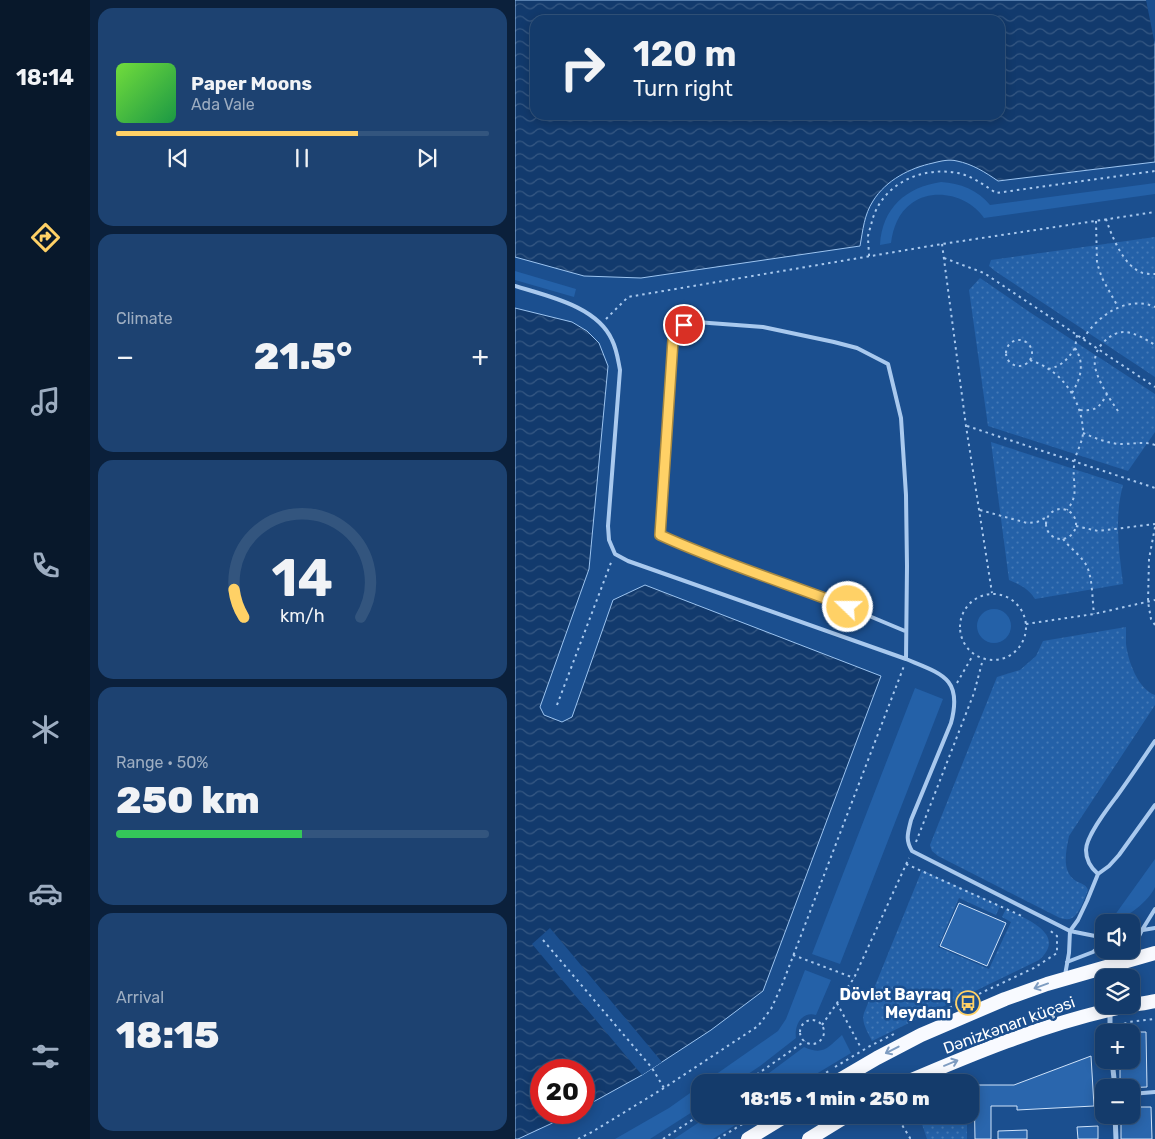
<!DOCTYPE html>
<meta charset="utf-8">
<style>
body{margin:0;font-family:Rubik,sans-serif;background:#1d4271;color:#f1f3f6;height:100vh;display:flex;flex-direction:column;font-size:19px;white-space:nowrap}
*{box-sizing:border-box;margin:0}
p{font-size:16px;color:#9dadc1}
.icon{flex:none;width:28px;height:28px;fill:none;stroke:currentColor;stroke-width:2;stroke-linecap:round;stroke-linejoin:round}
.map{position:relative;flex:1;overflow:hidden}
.panel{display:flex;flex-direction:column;gap:8px;padding:8px;background:#0b203b;width:425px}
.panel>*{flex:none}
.guide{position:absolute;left:15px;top:15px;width:475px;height:105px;border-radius:15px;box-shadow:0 2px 12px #0003,0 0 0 1px #33557e;background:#143b6b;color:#f1f3f6;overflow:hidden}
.buttons{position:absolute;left:580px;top:914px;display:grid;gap:10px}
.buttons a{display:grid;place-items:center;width:45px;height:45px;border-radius:10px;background:#143b6b;box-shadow:0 2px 12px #0003,0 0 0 1px #33557e;font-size:25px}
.speed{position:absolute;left:15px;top:1059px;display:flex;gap:10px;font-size:25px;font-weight:700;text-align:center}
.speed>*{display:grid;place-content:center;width:65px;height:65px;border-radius:50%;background:#143b6b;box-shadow:0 2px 12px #0003,0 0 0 1px #33557e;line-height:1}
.speed .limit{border:8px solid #d22;background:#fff;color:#111}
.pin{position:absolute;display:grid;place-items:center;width:42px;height:42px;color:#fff;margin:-21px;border:2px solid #fff;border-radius:50%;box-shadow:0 1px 5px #0007}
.me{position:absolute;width:55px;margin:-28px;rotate:292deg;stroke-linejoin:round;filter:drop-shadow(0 0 4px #0008)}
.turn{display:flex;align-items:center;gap:18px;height:105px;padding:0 20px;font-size:22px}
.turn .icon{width:65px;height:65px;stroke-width:2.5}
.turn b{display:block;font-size:35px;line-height:42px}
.big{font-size:38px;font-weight:800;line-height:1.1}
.panel .tile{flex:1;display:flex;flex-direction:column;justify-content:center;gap:8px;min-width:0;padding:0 18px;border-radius:15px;background:#1d4271}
.panel .dial{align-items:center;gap:0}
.dial svg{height:130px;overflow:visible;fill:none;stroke:#33557e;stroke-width:7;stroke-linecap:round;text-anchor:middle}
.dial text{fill:#f1f3f6;stroke:none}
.song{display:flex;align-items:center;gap:15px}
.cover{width:60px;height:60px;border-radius:8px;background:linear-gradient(135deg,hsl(100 70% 55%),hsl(140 70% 35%))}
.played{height:5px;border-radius:2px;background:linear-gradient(90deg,#ffd166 65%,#33557e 65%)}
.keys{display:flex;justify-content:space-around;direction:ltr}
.heat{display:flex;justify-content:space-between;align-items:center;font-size:28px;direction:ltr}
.charge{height:8px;border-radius:4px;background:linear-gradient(90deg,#34c759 50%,#33557e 0)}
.trip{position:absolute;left:176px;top:1074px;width:288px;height:50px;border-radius:15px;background:#143b6b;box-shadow:0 2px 12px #0003,0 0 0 1px #33557e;font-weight:800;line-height:50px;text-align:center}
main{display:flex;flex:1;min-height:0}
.menu{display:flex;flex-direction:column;width:90px;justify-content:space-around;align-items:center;background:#08182b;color:#9dadc1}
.menu .icon{width:35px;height:35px}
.menu .selected{color:#ffd166}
.menu b{font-size:22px;color:#f1f3f6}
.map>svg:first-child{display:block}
.grass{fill:#2461a8}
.park{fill:url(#park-dots)}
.water{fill:url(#water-waves);stroke:#9cc4f0;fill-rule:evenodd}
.pier{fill:#1b4f8f}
.building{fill:#2a66ad;stroke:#cfe3fa}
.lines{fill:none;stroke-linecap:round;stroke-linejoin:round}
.path{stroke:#a9c9ee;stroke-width:2;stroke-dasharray:2.5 4;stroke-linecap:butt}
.service{stroke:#a9c9ee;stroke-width:4}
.minor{stroke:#a9c9ee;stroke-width:5}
.trunk{stroke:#f8faff;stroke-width:14}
.oneway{stroke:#7e9cc1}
.route-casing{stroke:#a68842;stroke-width:12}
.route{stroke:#ffd166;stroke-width:9}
.labels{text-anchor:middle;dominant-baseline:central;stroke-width:5;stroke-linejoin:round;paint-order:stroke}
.poi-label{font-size:16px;font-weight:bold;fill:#fff;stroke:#1b4f8f;text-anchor:end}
.street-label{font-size:16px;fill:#fff;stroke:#1b4f8f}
</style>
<main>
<nav class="menu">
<b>18:14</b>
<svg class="icon selected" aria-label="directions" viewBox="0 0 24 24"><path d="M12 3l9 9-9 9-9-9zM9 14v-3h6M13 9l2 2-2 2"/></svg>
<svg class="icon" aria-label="music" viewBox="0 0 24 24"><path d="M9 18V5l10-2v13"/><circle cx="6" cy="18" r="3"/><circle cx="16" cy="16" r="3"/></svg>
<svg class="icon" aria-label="phone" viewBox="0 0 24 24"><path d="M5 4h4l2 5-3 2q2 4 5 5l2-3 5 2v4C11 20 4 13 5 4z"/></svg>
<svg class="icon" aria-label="climate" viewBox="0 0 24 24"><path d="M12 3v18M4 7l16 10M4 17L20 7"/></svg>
<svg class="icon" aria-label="car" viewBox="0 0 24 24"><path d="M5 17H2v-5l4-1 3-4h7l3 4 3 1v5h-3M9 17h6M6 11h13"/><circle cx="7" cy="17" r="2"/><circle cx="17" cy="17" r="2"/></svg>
<svg class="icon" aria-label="filters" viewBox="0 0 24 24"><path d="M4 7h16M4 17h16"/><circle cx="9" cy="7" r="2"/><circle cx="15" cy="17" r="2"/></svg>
</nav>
<section class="panel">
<div class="tile">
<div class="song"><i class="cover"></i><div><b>Paper Moons</b><p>Ada Vale</p></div></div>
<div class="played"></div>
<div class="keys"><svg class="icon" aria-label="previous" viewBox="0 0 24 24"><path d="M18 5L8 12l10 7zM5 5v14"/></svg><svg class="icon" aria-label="pause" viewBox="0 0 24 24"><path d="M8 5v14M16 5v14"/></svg><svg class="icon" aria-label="next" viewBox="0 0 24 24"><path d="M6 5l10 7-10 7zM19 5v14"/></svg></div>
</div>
<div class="tile"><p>Climate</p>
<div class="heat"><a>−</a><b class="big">21.5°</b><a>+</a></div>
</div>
<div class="tile dial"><svg viewBox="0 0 100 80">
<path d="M14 69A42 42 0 1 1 86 69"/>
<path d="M14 69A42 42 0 0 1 8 52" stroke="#ffd166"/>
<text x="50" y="56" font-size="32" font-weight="700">14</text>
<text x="50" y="72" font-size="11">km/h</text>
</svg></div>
<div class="tile"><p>Range · 50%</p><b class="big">250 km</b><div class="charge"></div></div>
<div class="tile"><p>Arrival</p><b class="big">18:15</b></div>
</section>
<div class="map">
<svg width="640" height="1139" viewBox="0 0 640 1139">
<defs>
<pattern id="park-dots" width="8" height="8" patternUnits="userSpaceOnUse" patternTransform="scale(1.25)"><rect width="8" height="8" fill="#2461a8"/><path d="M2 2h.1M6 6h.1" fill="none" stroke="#4579b5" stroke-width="1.8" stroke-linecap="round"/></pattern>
<pattern id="water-waves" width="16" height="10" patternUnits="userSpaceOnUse" patternTransform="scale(1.25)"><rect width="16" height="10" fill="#123a6d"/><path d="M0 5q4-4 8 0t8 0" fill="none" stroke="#365883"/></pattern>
</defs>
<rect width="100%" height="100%" fill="#1b4f8f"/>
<!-- grass -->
<path class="grass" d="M 426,182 C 445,183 463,190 475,205 L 640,183 L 640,194 L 469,218 C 454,196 420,187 397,203 C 383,213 378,228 376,243 L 365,245 C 367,208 391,187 426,182 Z
M 0,271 L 61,289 L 59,297 L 0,280 Z
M462 626a17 17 0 1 1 34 0a17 17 0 1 1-34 0Z
M 400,688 L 428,699 L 325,964 L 297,954 Z
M 640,859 C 640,866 640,881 640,887 C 635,900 611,919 597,922 L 597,919 Z
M 290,970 L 316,980 L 301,1015 C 287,1011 279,1025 281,1038 L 245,1066 L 221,1082 L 190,1082 L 263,1031 L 271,1019 Z
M 327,1035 L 336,1053 L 288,1082 L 242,1082 L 289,1047 C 309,1056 313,1047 327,1035 Z
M 185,1086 L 185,1107 L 135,1139 L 100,1139 L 154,1108 Z
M 195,1115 L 236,1115 L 198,1139 L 159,1139 Z"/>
<!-- park -->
<path class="park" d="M 640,237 L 640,377 L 480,271 L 474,266 L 476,260 Z
M 465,278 L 516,313 L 640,394 L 640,432 L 613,471 L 473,426 L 454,290 Z
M 476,442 L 608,485 C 599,518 604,551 608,584 L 520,599 C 514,589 504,584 494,580 Z
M 611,627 C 611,633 611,639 611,644 C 613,661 623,689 640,695 L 640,705 L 554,836 C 551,851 546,872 561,881 C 566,884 571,884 573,890 C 570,898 564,915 557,918 C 553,920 549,919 545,918 L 423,856 L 417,851 L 415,845 L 482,677 L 505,670 L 521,656 L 528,641 Z
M 407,870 L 485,906 L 481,915 L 444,898 L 423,947 L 474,969 L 496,922 L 487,917 L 491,909 C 511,919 553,934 524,960 L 357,1041 C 353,1032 346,1023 349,1013 Z
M 404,1115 L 452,1115 L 452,1139 L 412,1139 Z"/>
<!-- water -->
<path class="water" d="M 0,0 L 640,0 L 640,162 L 483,181 C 470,172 457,164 442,161 C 434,159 426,161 418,163 C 395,168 371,180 358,201 C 349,215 348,230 345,246 L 126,278 L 69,276 L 0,257 ZM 20,20 L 485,20 L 485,115 L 20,115 Z
M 0,308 L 57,322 L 72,331 L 84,343 L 93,366 L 74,569 L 25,707 L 29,715 L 47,722 L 57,717 L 98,600 L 130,585 L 366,676 L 248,991 L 196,1030 L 127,1075 L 69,1107 L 69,1070 L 26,1070 L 26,1112 L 59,1113 L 3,1139 L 0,1139 Z"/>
<!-- pier -->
<path class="pier" d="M 631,0 L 640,0 L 640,45 Z
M 35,928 L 147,1062 L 127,1075 L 17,944 Z"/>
<!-- building -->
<path class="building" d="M 444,903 L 491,923 L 472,966 L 425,946 Z
M 616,1032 L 631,1032 L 632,1087 L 605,1088 L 605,1060 L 616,1060 Z
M 576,1056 L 579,1106 L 502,1110 L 502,1106 L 476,1106 L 476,1139 L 460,1139 L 459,1085 L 499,1085 Z
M 616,1107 L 636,1107 L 637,1139 L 606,1139 L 606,1115 L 616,1115 Z
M 583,1126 L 583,1139 L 563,1139 L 562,1127 Z
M 512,1130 L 512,1139 L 483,1139 L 483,1131 Z"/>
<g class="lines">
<!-- path -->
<path class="path" d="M 591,219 C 597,237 609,267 628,273 C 632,274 636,274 640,274
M 581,221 L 582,263 L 587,278 L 603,307
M 427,244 L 451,426 L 477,593
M 354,256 C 354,250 353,243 353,236 C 354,231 356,226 357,221 C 367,184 406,166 443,173 C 457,176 469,185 481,193 L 640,171
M 429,258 L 469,273 L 640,387
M 91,319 L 113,297 L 427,244 L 640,212
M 568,339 C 572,333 577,326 583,321 C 598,307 620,298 640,307
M491 353a13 13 0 1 1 26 0a13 13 0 1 1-26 0Z
M 515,360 C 521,362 527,365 532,368 C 554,381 568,408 568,433 C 567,445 559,455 559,466 C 557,483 565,494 552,510
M 533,369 C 547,366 552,360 560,348
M 557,393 C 566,378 570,363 560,348 L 562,335
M 565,410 C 581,411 584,408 592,394
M 603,411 C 594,398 584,383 580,367 C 579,359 581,351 586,345 C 604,324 619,332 640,345
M 452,426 L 640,488
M 568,433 C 580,438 594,444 607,444 C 619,444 629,441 640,445
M531 524a15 15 0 1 1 30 0a15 15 0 1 1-30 0Z
M 465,510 L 512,523 L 522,522 L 532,517
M 561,526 L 583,531 L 640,524
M 640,527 L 634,559 L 633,602 L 636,619 L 640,625
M 548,539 C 554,547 564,554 570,563 C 578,575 577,599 579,614
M445 627a33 33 0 1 1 66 0a33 33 0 1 1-66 0Z
M 511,624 L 579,614 L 640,600
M 442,683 L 458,655
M 42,705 L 97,560
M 401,842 L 459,693 L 468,659
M 391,864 L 509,917
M 28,940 L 137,1068 L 149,1088
M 278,955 L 339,978
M 322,1003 L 346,1048
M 417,1016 L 519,968 L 542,953 L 542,936 L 533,929
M285 1032a12 12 0 1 1 24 0a12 12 0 1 1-24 0Z
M 307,1025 L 339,978 L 394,858
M 603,1026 L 614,1022 L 640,1019
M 320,1067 L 355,1046 L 379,1034
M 231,1082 L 290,1041
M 294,1082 L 314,1071
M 384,1120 L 395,1138 L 394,1139
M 63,1139 L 77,1132 L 149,1088 L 243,1026 L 256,1009 L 267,985 L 389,666
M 148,1139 L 185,1115
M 203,1139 L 242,1115"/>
<!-- service -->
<path class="service" d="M 0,286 C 32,296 82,306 97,340 C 102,350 103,360 105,370 L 93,526 L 94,540 L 100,554 L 113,561 L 391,659
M 390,631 C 356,617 322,602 288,589 C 240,572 192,557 145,535 L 159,340 L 162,331 L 169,325 L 181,322 L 248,327 L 319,342 L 342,348 L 373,364 L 386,418 L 391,495 L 392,566 L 391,659 C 427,674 448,678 436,723 L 396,820 C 393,833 390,839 397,851 L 555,931 L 580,936 L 589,936
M 583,874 C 576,868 571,860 571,850 C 571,836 593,808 602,796 C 615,778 627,760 640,741
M 616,932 L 640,928
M 622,954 L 622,940 L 627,930 L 640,909
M 552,962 L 578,952 L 589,943
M 550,975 L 554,953 L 555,931 L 563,920 L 572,901 L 583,874 L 594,866 L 604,855 L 640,805
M 616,1094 L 640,1092"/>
<!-- minor -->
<path class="minor" d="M 595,1011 L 595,1032
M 597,1060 L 600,1088
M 600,1115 L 601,1139"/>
<!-- trunk -->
<path class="trunk" d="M 321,1082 L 362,1058 L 406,1035 L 490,999 L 532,984 L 640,953
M 392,1082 C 457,1054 525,1026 594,1010 C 609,1006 625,1004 640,1001
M 233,1139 L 272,1115
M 294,1139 L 333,1115"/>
</g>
<!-- one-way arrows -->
<defs><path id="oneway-shaft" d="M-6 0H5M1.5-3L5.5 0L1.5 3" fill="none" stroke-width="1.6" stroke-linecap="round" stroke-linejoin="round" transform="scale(1.25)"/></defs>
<g class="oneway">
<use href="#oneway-shaft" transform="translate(526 986) rotate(160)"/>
<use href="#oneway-shaft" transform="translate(377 1050) rotate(153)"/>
<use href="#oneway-shaft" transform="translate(436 1063) rotate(-22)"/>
</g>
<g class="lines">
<!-- route casing -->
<g class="route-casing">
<path id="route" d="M 169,325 L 162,330 L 158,340 L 145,535 C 206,563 271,583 333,607"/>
</g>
<!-- route -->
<use href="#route" class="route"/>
</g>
<!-- icons -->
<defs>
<g id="bus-ring" transform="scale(1.25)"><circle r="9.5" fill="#1b4f8f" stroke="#ffd166" stroke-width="1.5"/><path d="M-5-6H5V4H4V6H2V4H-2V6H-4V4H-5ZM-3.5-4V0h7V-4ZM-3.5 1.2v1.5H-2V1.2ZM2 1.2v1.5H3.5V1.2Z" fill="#ffd166"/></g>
</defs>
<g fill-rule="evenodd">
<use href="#bus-ring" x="453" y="1003"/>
</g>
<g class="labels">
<!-- poi labels -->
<g class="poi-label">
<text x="436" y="994">Dövlət Bayraq<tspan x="436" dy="18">Meydanı</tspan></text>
</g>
<!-- street labels -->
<g class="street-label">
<text transform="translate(494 1025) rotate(-20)">Dənizkənarı küçəsi</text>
</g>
</g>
</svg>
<div class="buttons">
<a><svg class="icon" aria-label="sound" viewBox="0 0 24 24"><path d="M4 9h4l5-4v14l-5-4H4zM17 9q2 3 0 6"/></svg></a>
<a><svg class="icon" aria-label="layers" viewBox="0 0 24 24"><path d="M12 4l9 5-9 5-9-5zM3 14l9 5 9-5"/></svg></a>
<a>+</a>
<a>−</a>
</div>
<div class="speed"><div class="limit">20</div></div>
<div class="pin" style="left:169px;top:325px;background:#d93025"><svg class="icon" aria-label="arrive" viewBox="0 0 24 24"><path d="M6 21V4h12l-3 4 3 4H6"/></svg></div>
<svg class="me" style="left:333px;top:607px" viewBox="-20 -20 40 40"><circle r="17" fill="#ffd166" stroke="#fff" stroke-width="3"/><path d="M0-11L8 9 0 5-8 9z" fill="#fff"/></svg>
<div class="trip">18:15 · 1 min · 250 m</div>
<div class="guide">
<div class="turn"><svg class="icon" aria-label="right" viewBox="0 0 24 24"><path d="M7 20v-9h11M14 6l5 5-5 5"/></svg><div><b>120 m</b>Turn right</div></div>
</div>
</div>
</main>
